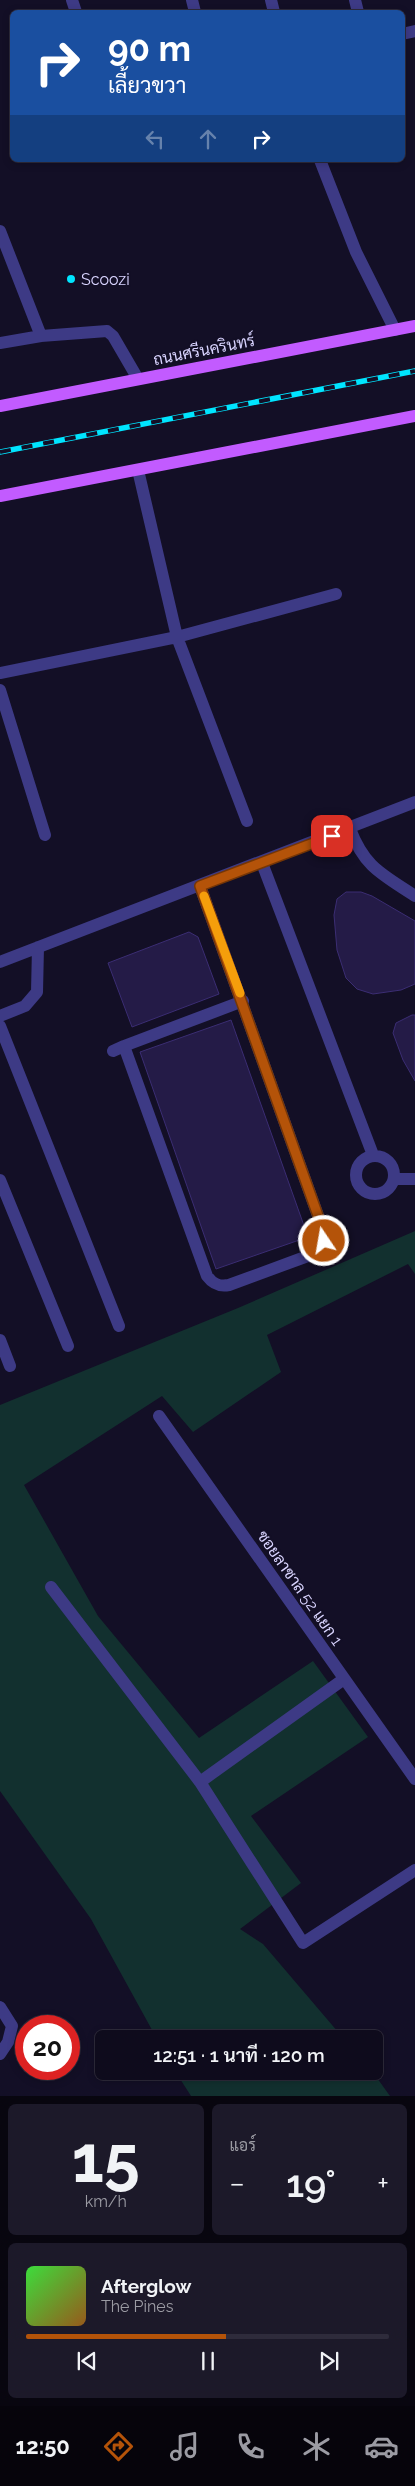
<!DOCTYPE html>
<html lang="th">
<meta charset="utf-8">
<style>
body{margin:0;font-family:Raleway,Sarabun,sans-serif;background:#1c1929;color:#f1f3f6;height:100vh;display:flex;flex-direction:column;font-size:19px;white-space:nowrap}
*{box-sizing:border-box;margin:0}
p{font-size:16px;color:#9b9ba3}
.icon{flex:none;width:28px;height:28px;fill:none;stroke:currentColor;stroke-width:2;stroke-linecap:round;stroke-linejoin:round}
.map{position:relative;height:2096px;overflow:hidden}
.drawer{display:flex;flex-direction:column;gap:8px;padding:8px;background:#08060f;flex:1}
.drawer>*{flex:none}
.banner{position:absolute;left:10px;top:10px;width:395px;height:152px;border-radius:8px;box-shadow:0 2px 8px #0003,0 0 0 1px #2e2b3b;background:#1a4fa0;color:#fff;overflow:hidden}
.speed{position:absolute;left:15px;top:2015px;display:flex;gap:10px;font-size:25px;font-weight:700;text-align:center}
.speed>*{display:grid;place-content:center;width:65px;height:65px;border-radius:50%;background:#0e0b1c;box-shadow:0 2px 8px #0003,0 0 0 1px #2e2b3b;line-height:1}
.speed .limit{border:8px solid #d22;background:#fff;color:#111}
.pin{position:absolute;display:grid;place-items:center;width:42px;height:42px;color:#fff;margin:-21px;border-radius:10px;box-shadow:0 2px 8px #0006}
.me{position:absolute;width:55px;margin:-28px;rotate:348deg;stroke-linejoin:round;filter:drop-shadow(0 0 4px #0008)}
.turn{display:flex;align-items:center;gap:18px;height:105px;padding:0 15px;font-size:22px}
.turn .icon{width:65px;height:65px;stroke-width:2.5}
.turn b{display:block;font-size:35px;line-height:42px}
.lanes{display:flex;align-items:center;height:48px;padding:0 15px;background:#0003;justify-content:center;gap:25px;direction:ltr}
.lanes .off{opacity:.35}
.big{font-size:38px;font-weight:600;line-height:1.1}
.drawer .widget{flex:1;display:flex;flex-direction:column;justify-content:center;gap:8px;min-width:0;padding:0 18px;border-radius:8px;background:#1c1929}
.drawer .dial{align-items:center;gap:0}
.dial b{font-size:65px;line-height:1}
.song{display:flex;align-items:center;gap:15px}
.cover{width:60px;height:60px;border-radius:8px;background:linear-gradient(135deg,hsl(120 70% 55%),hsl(30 70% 35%))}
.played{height:5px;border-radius:2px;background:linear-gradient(90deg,#b45309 55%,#2e2b3b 55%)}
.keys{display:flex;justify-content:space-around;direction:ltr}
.heat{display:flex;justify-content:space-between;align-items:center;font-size:28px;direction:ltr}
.drawer .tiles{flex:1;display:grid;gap:8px;grid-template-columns:1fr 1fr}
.widget:last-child{grid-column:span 2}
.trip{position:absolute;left:95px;top:2030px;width:288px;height:50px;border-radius:8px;background:#0e0b1c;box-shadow:0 2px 8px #0003,0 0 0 1px #2e2b3b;font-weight:600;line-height:50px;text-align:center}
.tabs{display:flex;height:80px;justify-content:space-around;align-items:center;background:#06040b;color:#9b9ba3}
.tabs .icon{width:35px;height:35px}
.tabs .selected{color:#b45309}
.tabs b{font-size:22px;color:#f1f3f6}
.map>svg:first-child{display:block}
.green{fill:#12302f}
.building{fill:#241b47;stroke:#3b2d73}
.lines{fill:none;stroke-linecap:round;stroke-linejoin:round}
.lane{stroke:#3d3a85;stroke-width:12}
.street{stroke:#3d3a85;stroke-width:12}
.primary{stroke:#c25bff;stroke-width:12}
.rail-casing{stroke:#00e5ff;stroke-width:5.5}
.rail{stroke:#130f26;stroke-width:4;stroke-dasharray:11;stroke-linecap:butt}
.route-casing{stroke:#753606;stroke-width:12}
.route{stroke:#b45309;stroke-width:9}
.slow{stroke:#f59e0b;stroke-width:9}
.poi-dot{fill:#00e5ff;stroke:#130f26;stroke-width:2}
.labels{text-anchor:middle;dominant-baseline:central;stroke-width:4;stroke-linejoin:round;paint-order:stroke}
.poi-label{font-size:16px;fill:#d9d4ff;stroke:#130f26;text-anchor:start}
.street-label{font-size:16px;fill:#d9d4ff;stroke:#130f26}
</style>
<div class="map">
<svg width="415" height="2096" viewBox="0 0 415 2096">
<rect width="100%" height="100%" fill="#130f26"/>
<!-- green -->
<path class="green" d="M 415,1231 L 415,1274 L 408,1264 L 267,1335 L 281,1372 L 193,1432 L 162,1396 L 24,1485 L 98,1616 L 199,1738 L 313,1661 L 368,1737 L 251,1816 L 301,1883 L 240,1929 L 263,1944 L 344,2039 L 157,2039 L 91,1919 L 0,1791 L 0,1405 L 238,1308 Z
M 175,2071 L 372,2071 L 390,2096 L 191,2096 Z"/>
<!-- building -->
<path class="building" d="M 346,892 L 361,892 L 372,896 L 415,921 L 415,984 L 401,990 L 373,994 L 357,989 L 346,978 L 337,950 L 334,915 L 337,899 Z
M 189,932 L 198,937 L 219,994 L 132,1027 L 108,963 Z
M 412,1015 L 415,1015 L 415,1081 L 403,1060 L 393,1033 L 396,1023 Z
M 231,1020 L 308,1237 L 216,1269 L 140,1052 Z"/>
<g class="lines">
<!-- lane -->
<path class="lane" d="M 72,0 L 76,12
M 192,0 L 195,12
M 271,0 L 274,12
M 355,0 L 358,12
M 402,34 L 415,31
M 320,160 L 356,252 L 395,330
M 0,231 L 41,336 L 107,331 L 113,336 L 138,379
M 0,343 L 41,336
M 350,829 C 365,868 382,874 415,896
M 262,863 L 373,1155
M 0,962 L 415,802
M 0,1016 L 25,1006 L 37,992 L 38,947
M 0,1026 L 119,1326
M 124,1046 L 243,1001
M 113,1051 L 124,1046 L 207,1276 C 213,1284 219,1287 229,1285 L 316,1253 C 325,1244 324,1236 321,1224 L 200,886
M356 1175a19 19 0 1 1 38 0a19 19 0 1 1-38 0Z
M 394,1179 L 415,1179
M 0,1180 L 68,1346
M 0,1340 L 10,1366"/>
<!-- street -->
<path class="street" d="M 138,470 L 177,637 L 247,821
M 0,673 L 177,637 L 336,594
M 0,690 L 45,835
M 159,1416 L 415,1779
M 51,1587 L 200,1782
M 344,1679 L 200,1782 L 303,1943 L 415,1870
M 0,2007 L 12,2026 L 8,2042 L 0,2054"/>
<!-- primary -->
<path class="primary" d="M 0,406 L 415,326
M 0,496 L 415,416"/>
<!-- rail casing -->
<g class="rail-casing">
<path id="rail" d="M 0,452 L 415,371"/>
</g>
<!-- rail -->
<use href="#rail" class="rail"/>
</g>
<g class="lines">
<!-- route casing -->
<g class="route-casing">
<path id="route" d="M 324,1241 L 321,1224 L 200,886 L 332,836"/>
</g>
<!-- route -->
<use href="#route" class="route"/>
<!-- slow -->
<path class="slow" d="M 204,896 L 240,993"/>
</g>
<!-- markers -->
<circle class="poi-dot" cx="71" cy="279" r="5"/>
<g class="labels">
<!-- poi labels -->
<g class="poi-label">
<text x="81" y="279">Scoozi</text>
</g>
<!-- street labels -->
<g class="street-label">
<text transform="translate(204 350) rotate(-11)">ถนนศรีนครินทร์</text>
<text transform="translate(300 1588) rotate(55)">ซอยลาซาล 52 แยก 1</text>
</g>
</g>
</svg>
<div class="speed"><div class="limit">20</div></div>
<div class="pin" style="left:332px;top:836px;background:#d93025"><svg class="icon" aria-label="arrive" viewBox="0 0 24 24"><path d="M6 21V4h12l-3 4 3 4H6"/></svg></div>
<svg class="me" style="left:324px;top:1241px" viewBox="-20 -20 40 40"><circle r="17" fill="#b45309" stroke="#fff" stroke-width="3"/><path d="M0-11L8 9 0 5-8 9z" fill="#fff"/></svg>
<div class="trip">12:51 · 1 นาที · 120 m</div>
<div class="banner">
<div class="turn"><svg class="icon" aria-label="right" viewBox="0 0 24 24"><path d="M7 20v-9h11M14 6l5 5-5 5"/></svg><div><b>90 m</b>เลี้ยวขวา</div></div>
<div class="lanes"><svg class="icon off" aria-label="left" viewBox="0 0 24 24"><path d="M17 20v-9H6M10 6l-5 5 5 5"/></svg><svg class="icon off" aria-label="ahead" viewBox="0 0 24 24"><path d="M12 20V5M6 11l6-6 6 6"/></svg><svg class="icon" aria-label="right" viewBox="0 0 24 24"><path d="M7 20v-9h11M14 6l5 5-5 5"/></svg></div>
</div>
</div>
<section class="drawer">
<div class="tiles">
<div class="widget dial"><b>15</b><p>km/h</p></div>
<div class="widget"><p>แอร์</p>
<div class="heat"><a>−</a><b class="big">19°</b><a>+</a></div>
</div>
<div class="widget">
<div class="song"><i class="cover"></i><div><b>Afterglow</b><p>The Pines</p></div></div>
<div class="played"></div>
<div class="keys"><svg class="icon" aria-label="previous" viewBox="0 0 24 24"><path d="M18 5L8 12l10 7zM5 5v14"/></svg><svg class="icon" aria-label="pause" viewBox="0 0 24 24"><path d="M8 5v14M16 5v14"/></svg><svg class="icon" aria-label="next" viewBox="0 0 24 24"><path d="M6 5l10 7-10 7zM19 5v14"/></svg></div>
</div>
</div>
</section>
<nav class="tabs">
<b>12:50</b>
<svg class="icon selected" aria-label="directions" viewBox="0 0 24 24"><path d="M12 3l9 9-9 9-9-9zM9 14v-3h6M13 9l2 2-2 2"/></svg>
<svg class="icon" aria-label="music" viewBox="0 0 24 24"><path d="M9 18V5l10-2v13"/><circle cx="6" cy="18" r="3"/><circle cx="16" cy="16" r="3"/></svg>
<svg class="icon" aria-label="phone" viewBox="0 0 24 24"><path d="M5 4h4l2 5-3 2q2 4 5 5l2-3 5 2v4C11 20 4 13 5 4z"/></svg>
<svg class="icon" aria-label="climate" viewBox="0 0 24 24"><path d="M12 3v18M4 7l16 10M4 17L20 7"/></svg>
<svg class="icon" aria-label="car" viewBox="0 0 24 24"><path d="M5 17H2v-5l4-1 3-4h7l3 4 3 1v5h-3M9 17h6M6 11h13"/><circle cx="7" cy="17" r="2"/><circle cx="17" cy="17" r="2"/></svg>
</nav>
